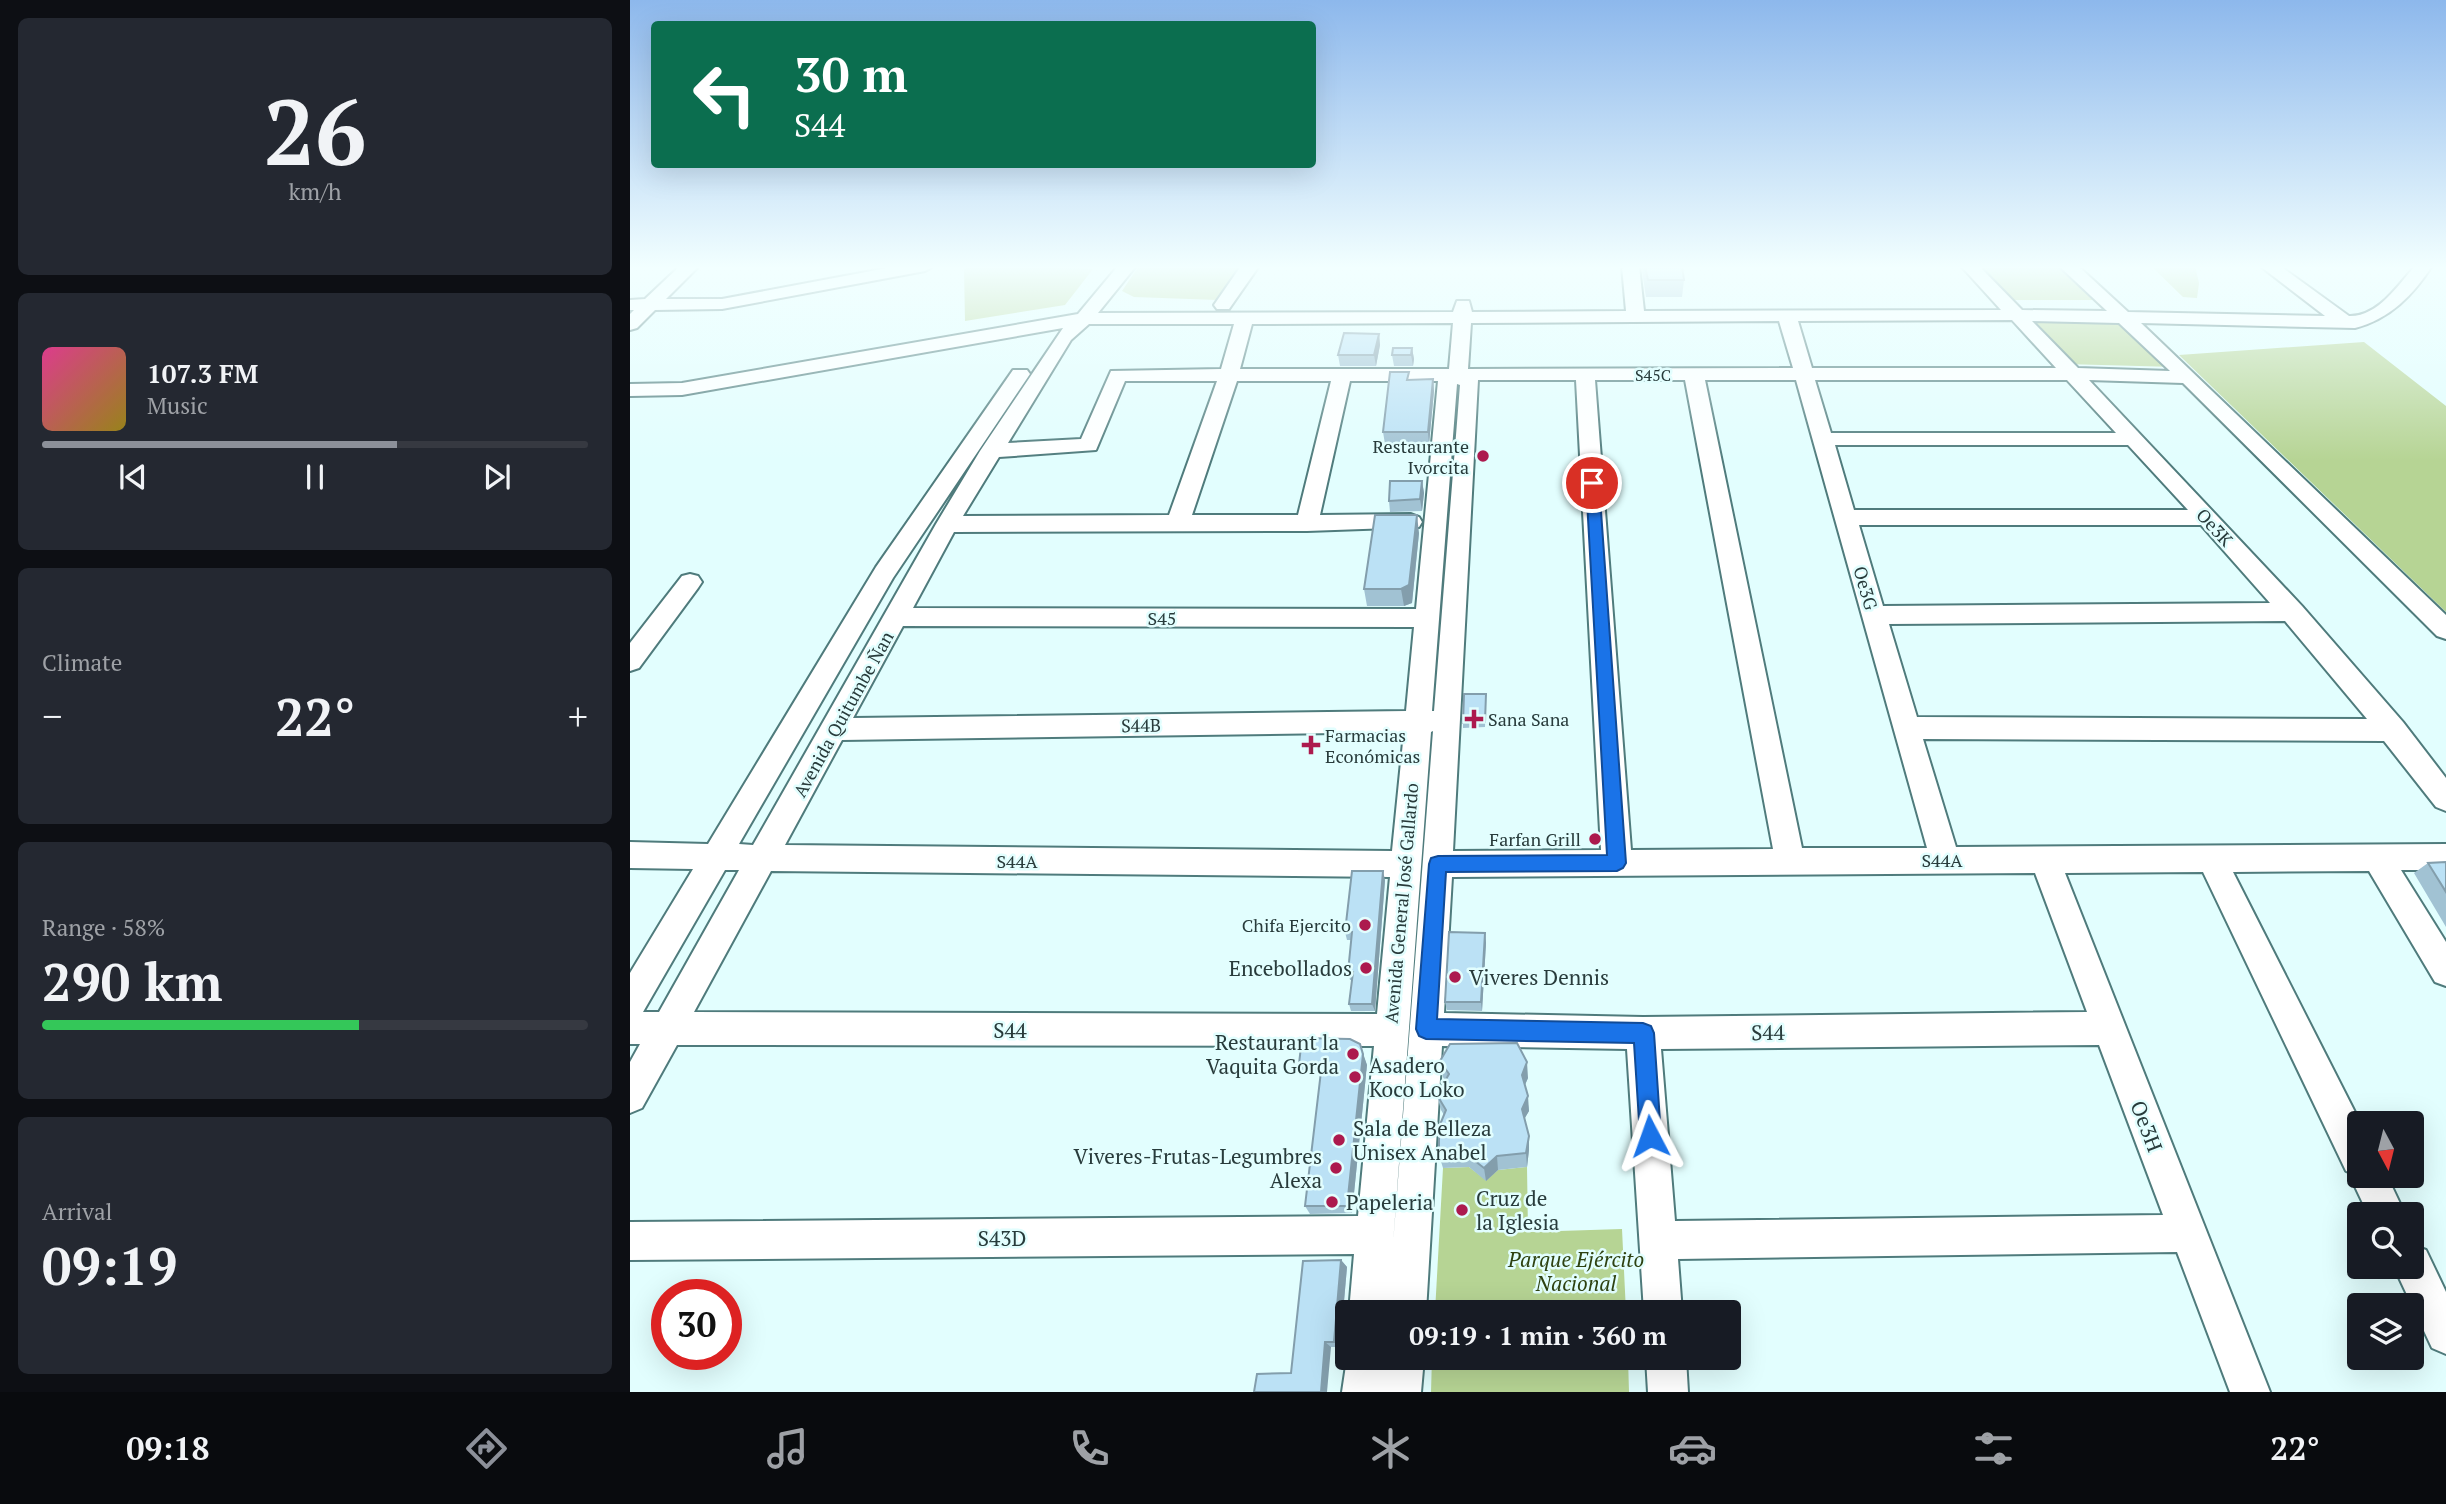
<!DOCTYPE html>
<meta charset="utf-8">
<style>
body{margin:0;font-family:"PT Serif",serif;background:#242831;color:#f1f3f6;height:100vh;display:flex;flex-direction:column;font-size:26px;white-space:nowrap}
*{box-sizing:border-box;margin:0}
p{font-size:23px;color:#9ea1a6}
.icon{flex:none;width:38px;height:38px;fill:none;stroke:currentColor;stroke-width:2;stroke-linecap:round;stroke-linejoin:round}
.map{position:relative;flex:1;overflow:hidden}
.details{display:flex;flex-direction:column;gap:18px;padding:18px;background:#0d0f14;width:630px}
.details>*{flex:none}
.banner{position:absolute;left:21px;top:21px;width:665px;height:147px;border-radius:7px;box-shadow:0 7px 28px #0002;background:#0b6e4f;color:#fff;overflow:hidden}
.needle{width:46px;rotate:173deg}
.controls{position:absolute;left:1717px;top:1111px;display:grid;gap:14px}
.controls a{display:grid;place-items:center;width:77px;height:77px;border-radius:7px;background:#171b24;box-shadow:0 7px 28px #0002;font-size:35px}
.speed{position:absolute;left:21px;top:1279px;display:flex;gap:14px;font-size:35px;font-weight:700;text-align:center}
.speed>*{display:grid;place-content:center;width:91px;height:91px;border-radius:50%;background:#171b24;box-shadow:0 7px 28px #0002;line-height:1}
.speed .limit{border:10px solid #d22;background:#fff;color:#111}
.pin{position:absolute;display:grid;place-items:center;width:60px;height:60px;color:#fff;margin:-30px;border:4px solid #fff;border-radius:50%;box-shadow:0 2px 7px #0007}
.me{position:absolute;width:77px;margin:-38px;rotate:356deg;stroke-linejoin:round;filter:drop-shadow(0 0 5px #0008)}
.turn{display:flex;align-items:center;gap:24px;height:147px;padding:0 28px;font-size:32px}
.turn .icon{width:91px;height:91px;stroke-width:2.5}
.turn b{display:block;font-size:49px;line-height:60px}
.big{font-size:52px;font-weight:700;line-height:1.1}
.details .tile{flex:1;display:flex;flex-direction:column;justify-content:center;gap:10px;min-width:0;padding:0 24px;border-radius:10px;background:#242831}
.details .dial{align-items:center;gap:0}
.dial b{font-size:91px;line-height:1}
.song{display:flex;align-items:center;gap:21px}
.cover{width:84px;height:84px;border-radius:10px;background:linear-gradient(135deg,hsl(330 70% 55%),hsl(50 70% 35%))}
.played{height:7px;border-radius:4px;background:linear-gradient(90deg,#8c9099 65%,#363941 65%)}
.keys{display:flex;justify-content:space-around;direction:ltr}
.heat{display:flex;justify-content:space-between;align-items:center;font-size:38px;direction:ltr}
.charge{height:10px;border-radius:5px;background:linear-gradient(90deg,#34c759 58%,#363941 0)}
.trip{position:absolute;left:705px;top:1300px;width:406px;height:70px;border-radius:7px;background:#171b24;box-shadow:0 7px 28px #0002;font-weight:700;line-height:70px;text-align:center}
.tab-bar{display:flex;height:112px;justify-content:space-around;align-items:center;background:#090b0e;color:#9ea1a6}
.tab-bar .icon{width:49px;height:49px}
.tab-bar .selected{color:#8c9099}
.tab-bar b{font-size:32px;color:#f1f3f6}
main{display:flex;flex:1;min-height:0}
.map>svg:first-child{display:block}
.green{fill:#b6d494}
.lines{fill:none;stroke-linecap:round;stroke-linejoin:round}
.minor-casing{stroke:#4f7b7c;stroke-width:4}
.minor{fill:#fff;fill-rule:evenodd}
.wall{fill:#a1c2d3}
.shaded-wall{fill:#839eac}
.building{fill:#bbe1f5;stroke:#839eac;stroke-width:2}
.route{fill:#1a73e8;stroke:#114b97;stroke-width:2}
.poi-dot{fill:#ac1a4e;stroke:#e2fefe;stroke-width:2.5}
.labels{text-anchor:middle;dominant-baseline:central;stroke-width:5;stroke-linejoin:round;paint-order:stroke}
.far-street-label{font-size:16px;fill:#283b3b;stroke:#e2fefe}
.poi-label{font-size:18px;fill:#283b3b;stroke:#e2fefe;text-anchor:end}
.street-label{font-size:18px;fill:#283b3b;stroke:#e2fefe}
.near-poi-label{font-size:21px;fill:#283b3b;stroke:#e2fefe;text-anchor:start}
.near-street-label{font-size:21px;fill:#283b3b;stroke:#e2fefe}
.near-park-label{font-size:21px;font-style:italic;fill:#2e4211;stroke:#e2fefe}
</style>
<main>
<section class="details">
<div class="tile dial"><b>26</b><p>km/h</p></div>
<div class="tile">
<div class="song"><i class="cover"></i><div><b>107.3 FM</b><p>Music</p></div></div>
<div class="played"></div>
<div class="keys"><svg class="icon" aria-label="previous" viewBox="0 0 24 24"><path d="M18 5L8 12l10 7zM5 5v14"/></svg><svg class="icon" aria-label="pause" viewBox="0 0 24 24"><path d="M8 5v14M16 5v14"/></svg><svg class="icon" aria-label="next" viewBox="0 0 24 24"><path d="M6 5l10 7-10 7zM19 5v14"/></svg></div>
</div>
<div class="tile"><p>Climate</p>
<div class="heat"><a>−</a><b class="big">22°</b><a>+</a></div>
</div>
<div class="tile"><p>Range · 58%</p><b class="big">290 km</b><div class="charge"></div></div>
<div class="tile"><p>Arrival</p><b class="big">09:19</b></div>
</section>
<div class="map">
<svg width="1816" height="1392" viewBox="0 0 1816 1392">
<rect width="100%" height="100%" fill="#e2fefe"/>
<!-- green -->
<path class="green" d="M 344,266 L 463,269 L 435,305 L 335,321 L 334,269 Z
M 509,266 L 611,266 L 588,300 L 504,297 L 492,291 Z
M 1351,266 L 1426,266 L 1463,300 L 1384,300 Z
M 1521,266 L 1565,266 L 1569,283 L 1567,298 L 1553,297 Z
M 1387,315 L 1490,316 L 1546,367 L 1434,364 Z
M 1734,342 L 1816,406 L 1816,612 L 1549,355 Z
M 839,1167 L 856,1180 L 868,1170 L 897,1167 L 898,1232 L 992,1229 L 996,1312 L 805,1312 L 813,1168 Z
M 802,1358 L 998,1358 L 999,1392 L 801,1392 Z"/>
<g class="lines">
<!-- minor casing -->
<g class="minor-casing">
<path id="minor" d="M 50,266 L 69,266 L 36,299 L 92,299 L 268,266 L 304,266 L 295,271 L 92,309 L 25,310 L 7,328 L 0,330 L 0,314 L 4,310 L 0,310 L 0,300 L 15,299 Z
M 488,266 L 506,266 L 468,313 L 823,312 L 827,301 L 839,301 L 842,312 L 996,311 L 992,266 L 1009,266 L 1014,311 L 1371,310 L 1331,266 L 1349,266 L 1392,310 L 1477,311 L 1429,266 L 1448,266 L 1498,312 L 1695,316 L 1630,266 L 1650,266 L 1719,316 C 1748,317 1768,285 1785,266 L 1802,266 C 1783,295 1760,319 1725,328 L 1511,323 L 1816,615 L 1816,639 L 1807,636 L 1553,383 L 1459,380 L 1672,606 L 1773,722 L 1816,778 L 1816,811 L 1806,807 L 1754,741 L 1293,739 L 1326,847 L 1816,844 L 1816,870 L 1771,870 L 1816,942 L 1816,986 L 1805,982 L 1739,871 L 1603,872 L 1731,1124 L 1729,1176 L 1757,1176 L 1775,1214 L 1738,1214 L 1720,1176 L 1721,1173 L 1716,1171 L 1573,872 L 1435,873 L 1640,1392 L 1600,1392 L 1547,1252 L 1048,1259 L 1052,1312 L 1014,1312 L 997,1049 L 812,1046 L 796,1312 L 719,1312 L 724,1254 L 0,1260 L 0,1222 L 728,1216 L 744,1046 L 47,1045 L 12,1108 L 0,1113 L 0,1062 L 10,1044 L 0,1044 L 0,973 L 63,869 L 0,868 L 0,842 L 78,844 L 246,567 L 383,370 L 397,370 L 400,374 L 263,578 L 109,844 L 123,845 L 306,524 L 350,451 L 433,328 L 52,395 L 0,396 L 0,384 L 52,383 L 448,314 ZM 1382,320 L 1426,368 L 1182,368 L 1168,321 ZM 1149,321 L 1163,368 L 838,369 L 841,323 ZM 1402,321 L 1489,323 L 1540,371 L 1448,368 ZM 823,323 L 819,369 L 610,369 L 622,324 ZM 459,324 L 604,324 L 591,369 L 481,371 L 451,439 L 378,443 L 441,340 ZM 848,380 L 946,380 L 971,850 L 823,851 ZM 965,380 L 1055,380 L 1143,849 L 1001,850 ZM 1075,380 L 1166,380 L 1297,848 L 1172,848 ZM 1185,380 L 1437,380 L 1486,433 L 1201,433 ZM 495,381 L 587,381 L 539,515 L 333,516 L 369,457 L 466,450 ZM 607,381 L 701,381 L 668,515 L 562,515 ZM 720,381 L 808,381 L 786,609 L 283,608 L 324,532 L 677,531 L 789,527 L 792,522 L 789,517 L 781,514 L 690,515 ZM 827,384 L 830,385 L 804,711 L 802,711 ZM 1205,445 L 1498,445 L 1558,510 L 1224,510 ZM 1229,525 L 1571,525 L 1640,603 L 1253,606 ZM 1655,621 L 1737,719 L 1287,717 L 1259,624 ZM 273,626 L 784,627 L 776,711 L 223,718 ZM 803,731 L 763,1244 L 801,732 ZM 774,732 L 762,851 L 155,845 L 212,740 ZM 95,870 L 109,870 L 29,1012 L 13,1012 ZM 141,871 L 760,877 L 747,1014 L 64,1012 ZM 1405,873 L 1457,1012 L 1013,1017 L 814,1013 L 822,877 ZM 1469,1045 L 1533,1215 L 1045,1221 L 1031,1049 Z
M 611,266 L 629,266 L 599,309 L 587,309 L 584,305 Z
M 60,574 L 68,576 L 72,582 L 68,588 L 9,668 L 0,671 L 0,643 L 52,576 Z
M 1782,1245 L 1796,1250 L 1816,1292 L 1816,1354 L 1802,1348 L 1764,1267 L 1782,1267 Z
M 718,1352 L 718,1358 L 794,1358 L 791,1392 L 712,1392 Z
M 1016,1358 L 1056,1358 L 1058,1392 L 1018,1392 Z"/>
</g>
<!-- minor -->
<use href="#minor" class="minor"/>
</g>
<!-- wall -->
<path class="wall" d="M 1013,266 L 1052,266 L 1054,280 L 1052,297 L 1016,297 L 1012,271 Z
M 749,334 L 750,345 L 746,366 L 710,366 L 708,355 Z
M 782,348 L 784,359 L 783,366 L 764,366 L 762,355 Z
M 779,379 L 803,379 L 804,391 L 799,444 L 755,444 L 753,432 Z
M 792,481 L 794,493 L 792,511 L 760,512 L 759,501 Z
M 789,533 L 782,603 L 774,606 L 737,606 L 734,589 Z
M 856,694 L 855,727 L 833,728 L 833,723 Z
M 1816,862 L 1816,927 L 1784,873 L 1798,863 Z
M 755,880 L 745,1011 L 721,1011 L 719,1004 L 722,980 L 720,980 L 718,972 L 721,940 L 717,940 L 715,932 Z
M 855,933 L 856,943 L 852,1011 L 817,1010 L 815,1002 Z
M 733,1055 L 737,1065 L 722,1213 L 680,1214 L 675,1206 L 691,1073 L 674,1073 L 669,1064 Z
M 810,1061 L 898,1078 L 895,1085 L 899,1111 L 894,1119 L 899,1150 L 897,1167 L 868,1170 L 856,1181 L 839,1167 L 813,1168 L 809,1155 L 814,1115 L 811,1110 L 807,1095 L 815,1081 L 813,1077 Z
M 711,1260 L 717,1267 L 710,1347 L 701,1347 L 661,1373 Z"/>
<!-- shaded-wall -->
<path class="shaded-wall" d="M 749,334 L 750,345 L 746,366 L 744,355 Z
M 782,348 L 784,359 L 783,366 L 781,355 Z
M 803,379 L 804,391 L 799,444 L 798,432 Z
M 792,481 L 794,493 L 792,511 L 790,499 Z
M 787,515 L 789,533 L 782,603 L 774,606 L 771,589 Z
M 753,871 L 755,880 L 745,1011 L 742,1004 Z
M 855,933 L 856,943 L 852,1011 L 851,1002 Z
M 730,1044 L 737,1065 L 722,1213 L 717,1206 Z
M 897,1062 L 898,1078 L 892,1091 L 892,1075 Z
M 898,1096 L 899,1111 L 892,1123 L 892,1109 Z
M 899,1136 L 899,1150 L 897,1167 L 896,1153 Z
M 867,1156 L 868,1170 L 856,1181 L 854,1168 Z
M 711,1260 L 717,1267 L 710,1347 L 704,1342 Z
M 695,1342 L 701,1347 L 697,1392 L 691,1392 Z"/>
<!-- building -->
<path class="building" d="M 1015,266 L 1052,266 L 1054,280 L 1018,280 Z
M 714,333 L 749,334 L 744,355 L 708,355 Z
M 763,348 L 782,348 L 781,355 L 762,355 Z
M 760,372 L 779,372 L 777,380 L 803,379 L 798,432 L 753,432 Z
M 760,481 L 792,481 L 790,499 L 759,501 Z
M 745,515 L 787,515 L 779,585 L 771,589 L 734,589 Z
M 834,694 L 856,694 L 855,722 L 833,723 Z
M 1816,862 L 1816,892 L 1798,863 Z
M 722,871 L 753,871 L 742,1004 L 719,1004 L 723,972 L 718,972 L 722,932 L 715,932 Z
M 819,932 L 855,933 L 851,1002 L 815,1002 Z
M 672,1038 L 720,1039 L 730,1044 L 733,1054 L 717,1206 L 675,1206 L 692,1063 L 669,1064 Z
M 887,1043 L 897,1062 L 892,1075 L 898,1096 L 892,1109 L 899,1136 L 896,1153 L 867,1156 L 854,1168 L 836,1154 L 809,1155 L 809,1127 L 816,1110 L 807,1095 L 819,1074 L 810,1061 L 820,1044 Z
M 711,1260 L 704,1342 L 695,1342 L 691,1392 L 624,1392 L 627,1374 L 661,1373 L 673,1261 Z"/>
<!-- sky -->
<linearGradient id="sky" x2="0" y2="1"><stop stop-color="#8db8ec"/><stop offset="0.58" stop-color="#f2ffff"/><stop offset="1" stop-color="#f2ffff" stop-opacity="0"/></linearGradient>
<rect width="1816" height="461" fill="url(#sky)"/>
<!-- route -->
<path class="route" d="M 962,479 L 969,483 L 996,863 L 993,868 L 987,871 L 816,872 L 807,1019 L 1013,1023 L 1021,1026 L 1024,1033 L 1031,1136 L 1028,1144 L 1020,1147 L 1013,1144 L 1010,1136 L 1004,1043 L 796,1039 L 789,1036 L 786,1029 L 799,864 L 801,858 L 808,856 L 977,855 L 956,483 Z"/>
<!-- markers -->
<g class="poi-dot">
<circle cx="853" cy="456" r="7"/>
<path d="M840.5 708.5h7v7h7v7h-7v7h-7v-7h-7v-7h7z"/>
<path d="M677.5 734.5h7v7h7v7h-7v7h-7v-7h-7v-7h7z"/>
<circle cx="965" cy="839" r="7"/>
<circle cx="735" cy="925" r="7"/>
<circle cx="736" cy="968" r="7"/>
<circle cx="825" cy="977" r="7"/>
<circle cx="723" cy="1054" r="7"/>
<circle cx="725" cy="1077" r="7"/>
<circle cx="709" cy="1140" r="7"/>
<circle cx="706" cy="1168" r="7"/>
<circle cx="702" cy="1202" r="7"/>
<circle cx="832" cy="1210" r="7"/>
</g>
<g class="labels">
<!-- far-street labels -->
<g class="far-street-label">
<text x="1023" y="375">S45C</text>
</g>
<!-- poi labels -->
<g class="poi-label">
<text x="839" y="446">Restaurante<tspan x="839" dy="21">Ivorcita</tspan></text>
<text x="858" y="719" text-anchor="start">Sana Sana</text>
<text x="695" y="735" text-anchor="start">Farmacias<tspan x="695" dy="21">Económicas</tspan></text>
<text x="951" y="839">Farfan Grill</text>
<text x="721" y="925">Chifa Ejercito</text>
</g>
<!-- street labels -->
<g class="street-label">
<text transform="translate(1585 527) rotate(47)">Oe3K</text>
<text transform="translate(1236 588) rotate(74)">Oe3G</text>
<text x="532" y="618">S45</text>
<text transform="translate(213 714) rotate(-61)">Avenida Quitumbe Ñan</text>
<text transform="translate(511 725) rotate(-1)">S44B</text>
<text x="1312" y="860">S44A</text>
<text x="387" y="861">S44A</text>
<text transform="translate(771 903) rotate(-85)">Avenida General José Gallardo</text>
</g>
<!-- near-poi labels -->
<g class="near-poi-label">
<text x="722" y="968" text-anchor="end">Encebollados</text>
<text x="839" y="977">Viveres Dennis</text>
<text x="709" y="1042" text-anchor="end">Restaurant la<tspan x="709" dy="24">Vaquita Gorda</tspan></text>
<text x="739" y="1065">Asadero<tspan x="739" dy="24">Koco Loko</tspan></text>
<text x="723" y="1128">Sala de Belleza<tspan x="723" dy="24">Unisex Anabel</tspan></text>
<text x="692" y="1156" text-anchor="end">Viveres-Frutas-Legumbres<tspan x="692" dy="24">Alexa</tspan></text>
<text x="846" y="1198">Cruz de<tspan x="846" dy="24">la Iglesia</tspan></text>
<text x="716" y="1202">Papeleria</text>
</g>
<!-- near-street labels -->
<g class="near-street-label">
<text x="380" y="1030">S44</text>
<text transform="translate(1138 1032) rotate(-1)">S44</text>
<text transform="translate(1517 1126) rotate(69)">Oe3H</text>
<text x="372" y="1238">S43D</text>
</g>
<!-- near-park labels -->
<g class="near-park-label">
<text x="946" y="1259">Parque Ejército<tspan x="946" dy="24">Nacional</tspan></text>
</g>
</g>
</svg>
<div class="controls">
<a><svg class="needle" viewBox="-14 -14 28 28"><path d="M0-13l5 13h-10z" fill="#e53935"/><path d="M0 13l5-13h-10z" fill="#9ea1a6"/></svg></a>
<a><svg class="icon" aria-label="search" viewBox="0 0 24 24"><circle cx="10" cy="10" r="6"/><path d="M15 15l6 6"/></svg></a>
<a><svg class="icon" aria-label="layers" viewBox="0 0 24 24"><path d="M12 4l9 5-9 5-9-5zM3 14l9 5 9-5"/></svg></a>
</div>
<div class="speed"><div class="limit">30</div></div>
<div class="pin" style="left:962px;top:483px;background:#d93025"><svg class="icon" aria-label="arrive" viewBox="0 0 24 24"><path d="M6 21V4h12l-3 4 3 4H6"/></svg></div>
<svg class="me" style="left:1020px;top:1136px" viewBox="-20 -20 40 40"><path d="M0-17L14 15 0 8-14 15z" fill="#1a73e8" stroke="#fff" stroke-width="4"/></svg>
<div class="trip">09:19 · 1 min · 360 m</div>
<div class="banner">
<div class="turn"><svg class="icon" aria-label="left" viewBox="0 0 24 24"><path d="M17 20v-9H6M10 6l-5 5 5 5"/></svg><div><b>30 m</b>S44</div></div>
</div>
</div>
</main>
<nav class="tab-bar">
<b>09:18</b>
<svg class="icon selected" aria-label="directions" viewBox="0 0 24 24"><path d="M12 3l9 9-9 9-9-9zM9 14v-3h6M13 9l2 2-2 2"/></svg>
<svg class="icon" aria-label="music" viewBox="0 0 24 24"><path d="M9 18V5l10-2v13"/><circle cx="6" cy="18" r="3"/><circle cx="16" cy="16" r="3"/></svg>
<svg class="icon" aria-label="phone" viewBox="0 0 24 24"><path d="M5 4h4l2 5-3 2q2 4 5 5l2-3 5 2v4C11 20 4 13 5 4z"/></svg>
<svg class="icon" aria-label="climate" viewBox="0 0 24 24"><path d="M12 3v18M4 7l16 10M4 17L20 7"/></svg>
<svg class="icon" aria-label="car" viewBox="0 0 24 24"><path d="M5 17H2v-5l4-1 3-4h7l3 4 3 1v5h-3M9 17h6M6 11h13"/><circle cx="7" cy="17" r="2"/><circle cx="17" cy="17" r="2"/></svg>
<svg class="icon" aria-label="filters" viewBox="0 0 24 24"><path d="M4 7h16M4 17h16"/><circle cx="9" cy="7" r="2"/><circle cx="15" cy="17" r="2"/></svg>
<b>22°</b>
</nav>
